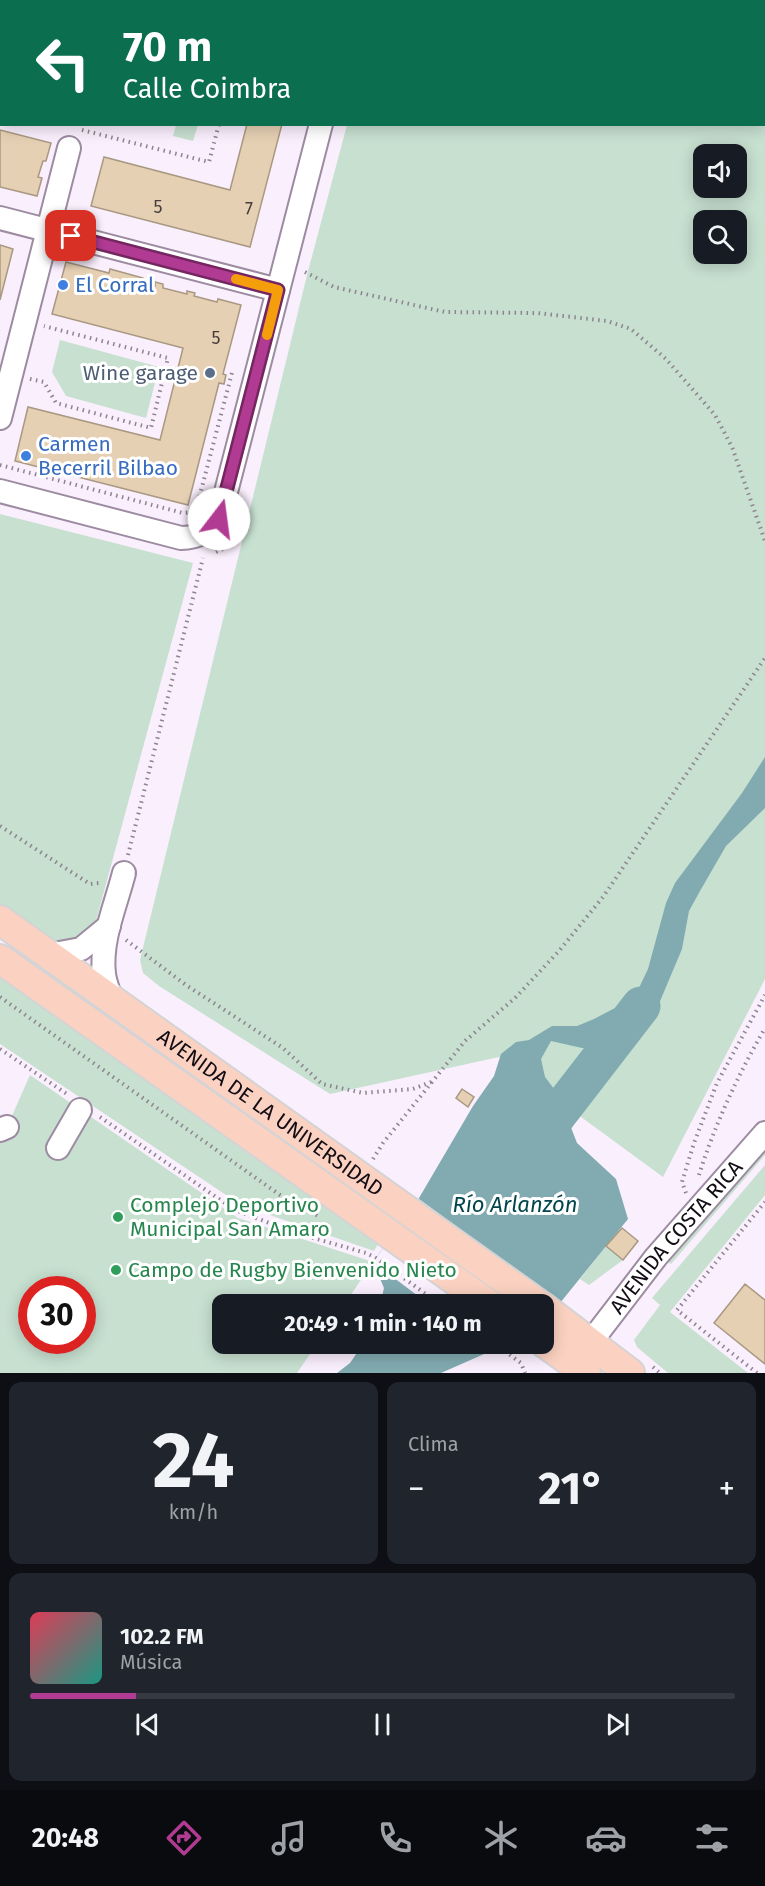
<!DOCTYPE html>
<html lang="es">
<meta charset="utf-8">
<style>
body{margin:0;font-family:"Fira Sans",sans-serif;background:#20242c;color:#f1f3f6;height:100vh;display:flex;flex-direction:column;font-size:22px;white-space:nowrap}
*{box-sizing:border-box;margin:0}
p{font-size:20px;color:#9ea1a6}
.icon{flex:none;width:33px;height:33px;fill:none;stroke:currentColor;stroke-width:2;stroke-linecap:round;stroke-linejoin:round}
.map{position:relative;height:1373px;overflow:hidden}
.panel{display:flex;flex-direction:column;gap:9px;padding:9px;background:#0d0f14;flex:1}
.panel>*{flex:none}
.top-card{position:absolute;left:0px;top:0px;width:765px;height:126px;box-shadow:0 3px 15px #0003;background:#0b6e4f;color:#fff;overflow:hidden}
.tools{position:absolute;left:693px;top:144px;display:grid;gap:12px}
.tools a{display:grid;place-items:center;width:54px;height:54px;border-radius:12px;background:#171b24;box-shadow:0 3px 15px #0003;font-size:30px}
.speed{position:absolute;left:18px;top:1276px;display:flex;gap:12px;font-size:30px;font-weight:700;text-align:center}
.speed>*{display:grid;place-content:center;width:78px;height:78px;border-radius:50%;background:#171b24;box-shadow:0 3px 15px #0003;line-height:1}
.speed .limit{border:9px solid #d22;background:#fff;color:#111}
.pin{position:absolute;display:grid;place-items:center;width:51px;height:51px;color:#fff;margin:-26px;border-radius:12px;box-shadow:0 3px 9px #0006}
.me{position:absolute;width:66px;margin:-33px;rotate:15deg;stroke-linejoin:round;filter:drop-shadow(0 0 4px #0008)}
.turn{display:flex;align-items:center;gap:21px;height:126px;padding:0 24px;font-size:27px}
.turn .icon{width:78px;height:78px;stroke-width:2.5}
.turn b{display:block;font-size:42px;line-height:51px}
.big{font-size:45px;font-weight:700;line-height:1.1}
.panel .tile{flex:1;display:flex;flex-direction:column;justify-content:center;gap:9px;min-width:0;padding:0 21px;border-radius:12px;background:#20242c}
.panel .dial{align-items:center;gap:0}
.dial b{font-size:78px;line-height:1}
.song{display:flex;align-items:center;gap:18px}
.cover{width:72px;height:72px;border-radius:9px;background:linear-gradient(135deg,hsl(350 70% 55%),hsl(170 70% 35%))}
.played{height:6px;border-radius:3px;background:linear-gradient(90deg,#b13b92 15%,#363941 15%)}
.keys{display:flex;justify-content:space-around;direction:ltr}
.heat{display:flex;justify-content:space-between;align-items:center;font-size:33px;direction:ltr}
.panel .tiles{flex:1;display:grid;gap:9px;grid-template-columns:1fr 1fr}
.tile:last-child{grid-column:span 2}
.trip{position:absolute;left:212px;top:1294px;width:342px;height:60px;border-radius:12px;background:#171b24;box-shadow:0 3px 15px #0003;font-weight:700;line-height:60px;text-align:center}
.dock{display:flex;height:96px;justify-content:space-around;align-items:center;background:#090b0e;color:#9ea1a6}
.dock .icon{width:42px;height:42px}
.dock .selected{color:#b13b92}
.dock b{font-size:27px;color:#f1f3f6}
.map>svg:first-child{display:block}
.green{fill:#c7e0d0;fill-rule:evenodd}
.water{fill:#81abb1}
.pier{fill:#faeffd}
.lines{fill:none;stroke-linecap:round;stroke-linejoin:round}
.river{stroke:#81abb1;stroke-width:39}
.building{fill:#e6d0b3;stroke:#a99882;stroke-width:1.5}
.minor-casing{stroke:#9c8ba1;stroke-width:26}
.major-casing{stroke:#d4d3d5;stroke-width:32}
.path{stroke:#8d848f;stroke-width:4;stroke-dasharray:1.5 4.5;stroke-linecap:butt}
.minor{stroke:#fff;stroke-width:22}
.major{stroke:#fbd2c1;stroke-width:28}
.route-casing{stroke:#73265f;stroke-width:15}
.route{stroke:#b13b92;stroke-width:10}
.slow{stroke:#f59e0b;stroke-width:10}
.shop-dot{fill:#3f7fe0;stroke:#fff;stroke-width:2}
.service-dot{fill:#5c6f8a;stroke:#fff;stroke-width:2}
.leisure-dot{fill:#2e9e5b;stroke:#fff;stroke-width:2}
.labels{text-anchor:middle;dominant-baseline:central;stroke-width:6;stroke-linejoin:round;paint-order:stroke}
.number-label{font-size:18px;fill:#473d3c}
.shop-label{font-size:21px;fill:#366cbe;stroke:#fff;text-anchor:start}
.service-label{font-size:21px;fill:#4e5e75;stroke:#fff;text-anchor:end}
.street-label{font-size:21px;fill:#120c14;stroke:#fff}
.leisure-label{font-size:21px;fill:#27864d;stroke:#fff;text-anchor:start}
.water-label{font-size:22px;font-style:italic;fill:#02454c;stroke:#fff}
</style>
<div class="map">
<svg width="765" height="1373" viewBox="0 0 765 1373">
<rect width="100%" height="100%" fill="#faeffd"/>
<!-- green -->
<path class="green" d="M 380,0 L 765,0 L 765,979 L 663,1177 L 499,1057 L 330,1094 L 159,986 L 143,973 L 140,960 L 307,275 L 347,125 L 764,124 L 764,2 L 379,1 ZM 704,154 L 736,154 L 736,188 L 704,188 ZM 704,220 L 736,220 L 736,254 L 704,254 Z
M 176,125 L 198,125 L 193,141 L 173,136 Z
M 60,340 L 159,367 L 146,418 L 66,396 L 52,372 Z
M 0,514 L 193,563 L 96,921 C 66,966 31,927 0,905 Z
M 0,976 L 378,1244 L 374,1251 L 241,1205 L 0,1044 Z
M 30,1075 L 238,1218 L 373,1262 L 344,1305 L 222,1305 L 222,1344 L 317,1344 L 297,1373 L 0,1373 L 0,1143 ZM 32,1290 L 82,1290 L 82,1341 L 32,1341 Z
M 765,1150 L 765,1155 L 671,1264 L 668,1262 Z
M 765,1165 L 765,1195 L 670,1312 L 748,1373 L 668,1373 L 637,1347 L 634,1340 L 660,1305 L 652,1298 Z
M 606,1246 L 623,1260 L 589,1285 L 580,1279 Z"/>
<!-- water -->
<path class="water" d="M 765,757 L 765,808 L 726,846 L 700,891 L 689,911 L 682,949 L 658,1006 L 643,1023 L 621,1043 L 602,1049 L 582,1048 L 551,1041 L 541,1059 L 545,1077 L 558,1094 L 577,1143 L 616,1179 L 628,1219 L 560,1303 L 507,1290 L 503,1305 L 380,1305 L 384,1288 L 373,1262 L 419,1198 L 473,1106 L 494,1076 L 501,1054 L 516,1042 L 529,1040 L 552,1026 L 577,1026 L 594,1019 L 615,1008 L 638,990 L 648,969 L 666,903 L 675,883 L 742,793 Z
M 363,1344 L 493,1344 L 491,1351 L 441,1373 L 337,1373 L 350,1363 Z"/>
<!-- pier -->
<path class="pier" d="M 419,1199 L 560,1303 L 509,1294 L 506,1305 L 430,1305 L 373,1262 Z"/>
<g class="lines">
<!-- river -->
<path class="river" d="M 532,1150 L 560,1111 L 641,1006"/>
</g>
<!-- building -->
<path class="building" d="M 279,0 L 318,0 L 279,2 Z
M 247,124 L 282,124 L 250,247 L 91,206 L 104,157 L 230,190 Z
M 0,130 L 51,143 L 46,161 L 43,161 L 38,177 L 42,178 L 37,196 L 0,187 Z
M 0,245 L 13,249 L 0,300 Z
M 66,262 L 109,273 L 110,269 L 143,278 L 142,282 L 155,286 L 155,282 L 163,284 L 163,288 L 187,294 L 187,291 L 195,293 L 194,296 L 217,302 L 218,299 L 241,305 L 223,374 L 226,375 L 224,384 L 219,383 L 188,505 L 15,461 L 28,407 L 160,440 L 183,348 L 52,314 Z
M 462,1089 L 474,1097 L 468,1107 L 456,1098 Z
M 622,1228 L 638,1241 L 623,1260 L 606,1246 Z
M 745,1284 L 765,1300 L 765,1364 L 714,1323 Z"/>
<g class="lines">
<!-- minor casing -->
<g class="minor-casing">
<g id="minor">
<path d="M 353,2 L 353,0"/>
<path d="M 0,218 L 278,290"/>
<path d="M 0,418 L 69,148"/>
<path d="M 0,491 L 181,538 C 199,538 207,531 219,519 L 321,124"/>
<path d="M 49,955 L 81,949 L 109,926"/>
<path d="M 112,1001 C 109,992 105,983 104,974 C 100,940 116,905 124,873"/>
<path d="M 0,1130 L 7,1127"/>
<path d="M 58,1148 L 80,1110"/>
<path id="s1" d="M 580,1356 L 656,1257 L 765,1133"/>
</g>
</g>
<!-- major casing -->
<g class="major-casing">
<g id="major">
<path id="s2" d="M 0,920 L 540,1305"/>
<path d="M 0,959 L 490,1305"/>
<path d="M 543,1307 L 630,1373"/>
<path d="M 543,1342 L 586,1373"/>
</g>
</g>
<!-- path -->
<path class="path" d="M 66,0 L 72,2
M 107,2 L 107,0
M 253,2 L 253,0
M 0,42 L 2,43
M 0,110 L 2,111
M 82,130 L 209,162 L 219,124
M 305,272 L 334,287 L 445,312 L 537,313 L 607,321 L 631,329 L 666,359 L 715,415 L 732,447 L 765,541
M 30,379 L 44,382 L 56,403 L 151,428 L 168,358 L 44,326
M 0,465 L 183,513 L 192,512 L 197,506 L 233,369
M 216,552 L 225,548 L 228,542
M 0,826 L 90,884 L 99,883
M 128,855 L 203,558
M 126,940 L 186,985 L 283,1048 L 322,1084 L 363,1093 L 413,1089 L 431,1082
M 0,997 L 280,1195 L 318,1216
M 0,1049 L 67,1094
M 100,1117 L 235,1210 L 296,1233 L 366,1253 L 376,1258 L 441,1305
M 373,1159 L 383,1143 L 465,1041 L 515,998 L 559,951 L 603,897 L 765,658
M 699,1175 C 715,1124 738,1075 765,1028
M 686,1193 L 682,1182 L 694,1143 L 717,1083 L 765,995
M 495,1344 L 521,1363 L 525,1373
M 507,1344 L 522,1354
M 653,1367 L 660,1373
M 757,1373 L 677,1310 L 765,1202"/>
<!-- minor -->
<use href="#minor" class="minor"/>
<!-- major -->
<use href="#major" class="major"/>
</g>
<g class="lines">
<!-- route casing -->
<g class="route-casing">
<path id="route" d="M 71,236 L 278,290 L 219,519"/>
</g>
<!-- route -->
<use href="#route" class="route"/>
<!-- slow -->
<path class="slow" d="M 236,279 L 278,290 L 267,335"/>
</g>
<!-- markers -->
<g class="shop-dot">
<circle cx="63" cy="285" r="6"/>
<circle cx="26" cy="456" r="6"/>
</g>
<circle class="service-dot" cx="210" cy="373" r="6"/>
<g class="leisure-dot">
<circle cx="118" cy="1217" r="6"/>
<circle cx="116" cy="1270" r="6"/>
</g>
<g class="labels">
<!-- number labels -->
<g class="number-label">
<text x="158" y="207">5</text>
<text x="249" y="209">7</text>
<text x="216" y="338">5</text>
</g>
<!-- shop labels -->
<g class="shop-label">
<text x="75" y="285">El Corral</text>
<text x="38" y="444">Carmen<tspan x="38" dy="24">Becerril Bilbao</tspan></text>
</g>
<!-- service labels -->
<g class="service-label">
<text x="198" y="373">Wine garage</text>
</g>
<!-- street labels -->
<g class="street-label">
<text stroke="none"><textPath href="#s2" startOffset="332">AVENIDA DE LA UNIVERSIDAD</textPath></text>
<text stroke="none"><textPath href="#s1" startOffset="153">AVENIDA COSTA RICA</textPath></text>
</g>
<!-- leisure labels -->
<g class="leisure-label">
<text x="130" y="1205">Complejo Deportivo<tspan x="130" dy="24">Municipal San Amaro</tspan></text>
<text x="128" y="1270">Campo de Rugby Bienvenido Nieto</text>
</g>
<!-- water labels -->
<g class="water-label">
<text x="515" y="1204">Río Arlanzón</text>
</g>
</g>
</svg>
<div class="tools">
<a><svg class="icon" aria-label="sound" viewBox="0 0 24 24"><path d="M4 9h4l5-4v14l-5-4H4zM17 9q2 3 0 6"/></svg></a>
<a><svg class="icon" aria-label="search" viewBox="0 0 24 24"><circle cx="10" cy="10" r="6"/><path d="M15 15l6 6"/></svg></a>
</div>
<div class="speed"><div class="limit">30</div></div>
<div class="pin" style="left:71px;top:236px;background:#d93025"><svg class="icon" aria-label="arrive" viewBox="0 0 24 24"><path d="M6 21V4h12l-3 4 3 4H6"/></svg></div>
<svg class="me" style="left:219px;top:519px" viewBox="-20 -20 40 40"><circle r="19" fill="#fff"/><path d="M0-13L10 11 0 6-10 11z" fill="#b13b92"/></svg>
<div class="trip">20:49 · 1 min · 140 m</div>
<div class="top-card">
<div class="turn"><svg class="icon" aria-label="left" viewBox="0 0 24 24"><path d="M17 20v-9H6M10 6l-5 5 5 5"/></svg><div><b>70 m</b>Calle Coimbra</div></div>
</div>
</div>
<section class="panel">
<div class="tiles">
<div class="tile dial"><b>24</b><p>km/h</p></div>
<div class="tile"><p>Clima</p>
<div class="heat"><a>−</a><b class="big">21°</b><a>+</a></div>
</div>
<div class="tile">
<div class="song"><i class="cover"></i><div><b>102.2 FM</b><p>Música</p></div></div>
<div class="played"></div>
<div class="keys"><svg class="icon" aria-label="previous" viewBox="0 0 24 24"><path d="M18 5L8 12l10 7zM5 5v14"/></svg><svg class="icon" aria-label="pause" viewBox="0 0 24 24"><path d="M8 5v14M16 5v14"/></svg><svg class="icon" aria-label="next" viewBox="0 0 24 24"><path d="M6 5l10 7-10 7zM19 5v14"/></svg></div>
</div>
</div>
</section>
<nav class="dock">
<b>20:48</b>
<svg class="icon selected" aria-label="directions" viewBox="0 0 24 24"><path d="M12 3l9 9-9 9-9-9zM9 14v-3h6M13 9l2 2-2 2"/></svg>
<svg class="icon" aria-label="music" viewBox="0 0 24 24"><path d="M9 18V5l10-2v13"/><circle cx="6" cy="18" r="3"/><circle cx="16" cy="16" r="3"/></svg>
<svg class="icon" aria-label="phone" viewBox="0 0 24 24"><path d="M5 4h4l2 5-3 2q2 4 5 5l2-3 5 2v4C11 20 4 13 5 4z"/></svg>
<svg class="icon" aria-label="climate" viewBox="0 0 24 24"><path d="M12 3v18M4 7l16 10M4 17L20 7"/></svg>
<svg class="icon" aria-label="car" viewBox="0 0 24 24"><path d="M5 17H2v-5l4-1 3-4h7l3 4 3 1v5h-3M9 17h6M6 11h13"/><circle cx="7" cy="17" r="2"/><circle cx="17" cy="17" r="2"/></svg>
<svg class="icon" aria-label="filters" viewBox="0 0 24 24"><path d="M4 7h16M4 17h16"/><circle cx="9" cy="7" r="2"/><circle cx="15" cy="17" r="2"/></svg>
</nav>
